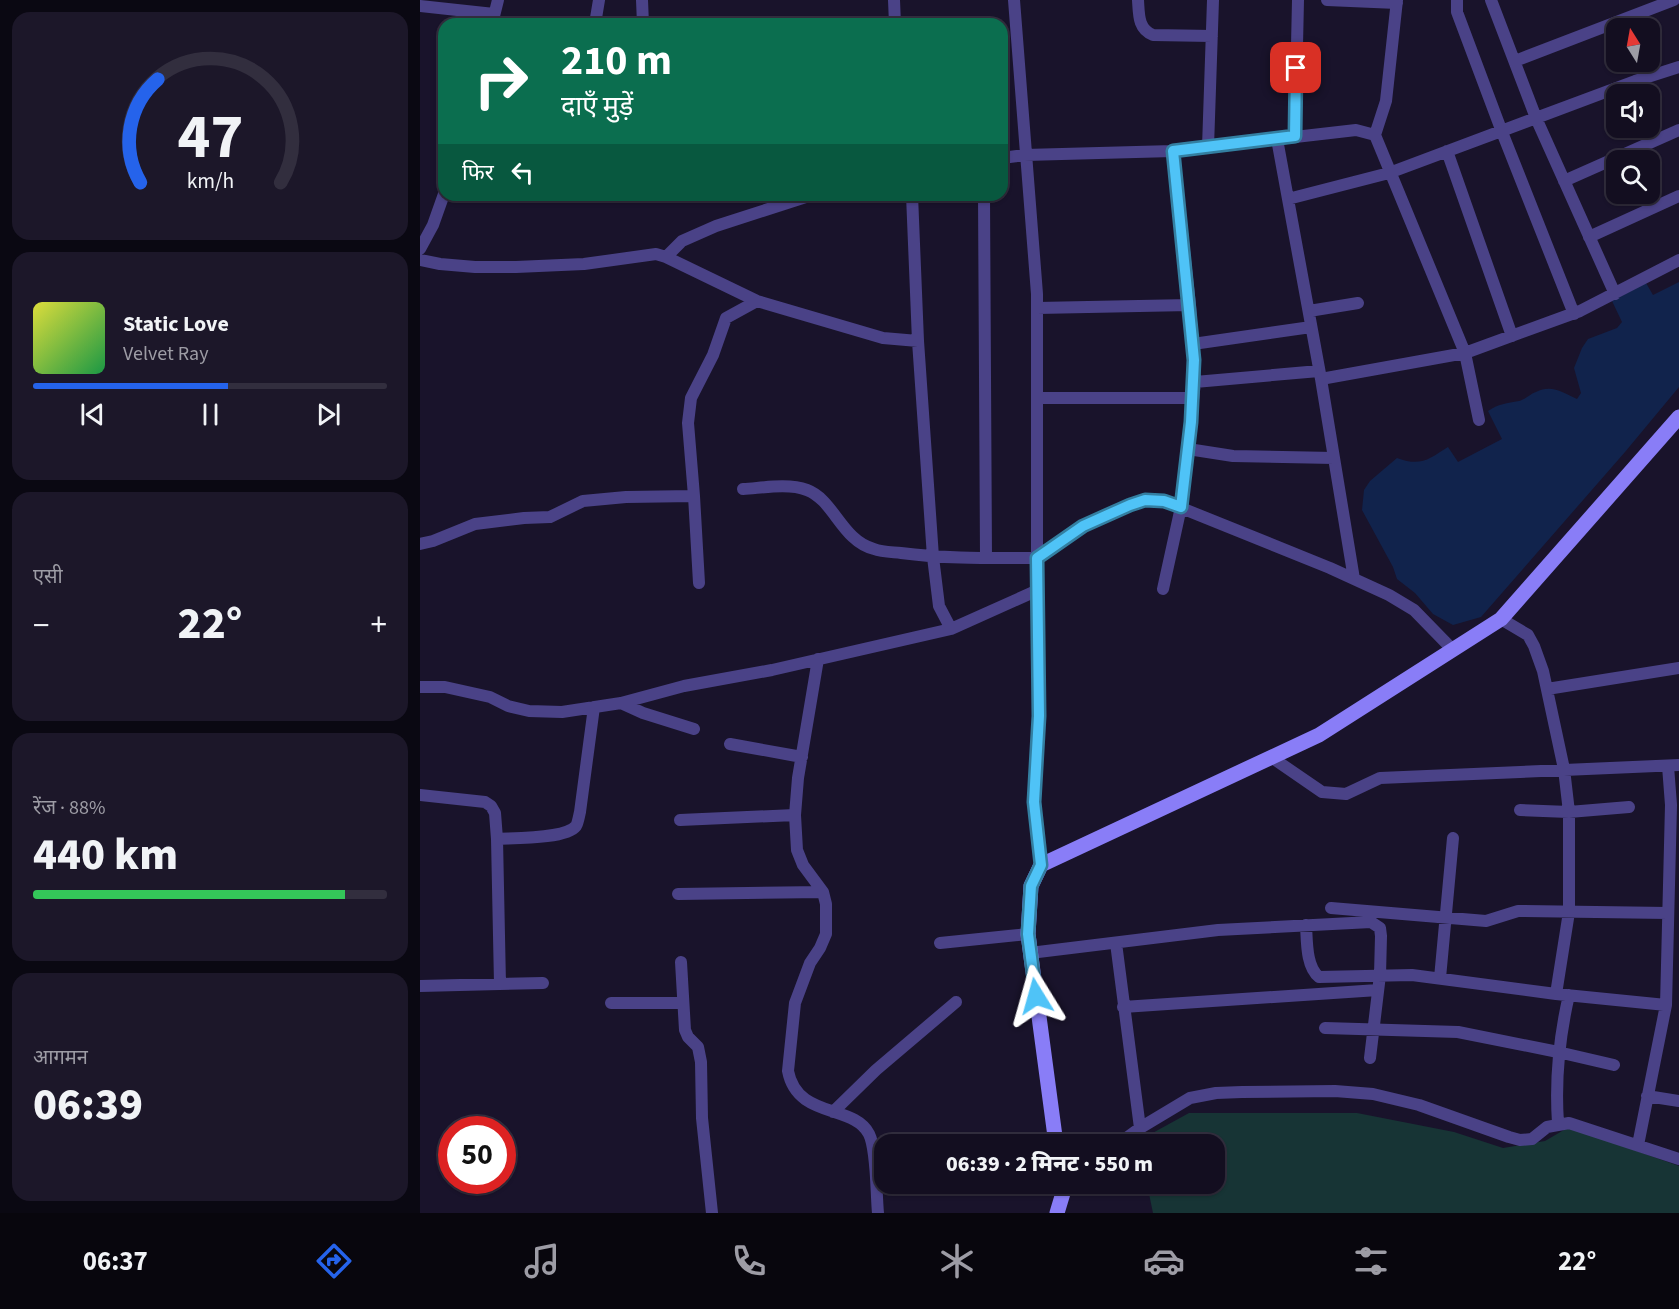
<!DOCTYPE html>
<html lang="hi">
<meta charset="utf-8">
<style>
body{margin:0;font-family:"Source Sans 3","Noto Sans Devanagari",sans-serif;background:#1c1729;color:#f1f3f6;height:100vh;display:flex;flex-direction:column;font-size:22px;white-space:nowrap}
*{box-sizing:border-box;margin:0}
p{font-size:20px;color:#9d9ca5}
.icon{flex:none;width:33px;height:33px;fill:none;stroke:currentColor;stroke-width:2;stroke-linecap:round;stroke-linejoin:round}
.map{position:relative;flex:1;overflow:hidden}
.panel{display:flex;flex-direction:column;gap:12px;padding:12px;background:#0a0812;width:420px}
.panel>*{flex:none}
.top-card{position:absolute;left:18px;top:18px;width:570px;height:183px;border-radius:18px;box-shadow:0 2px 4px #0004,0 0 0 2px #322e3e;background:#0b6e4f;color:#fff;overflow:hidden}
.needle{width:39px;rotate:349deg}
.buttons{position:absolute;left:1186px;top:18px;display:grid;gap:12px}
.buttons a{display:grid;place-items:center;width:54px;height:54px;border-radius:12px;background:#130e20;box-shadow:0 2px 4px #0004,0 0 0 2px #322e3e;font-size:30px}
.speed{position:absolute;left:18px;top:1116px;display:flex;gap:12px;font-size:30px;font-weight:700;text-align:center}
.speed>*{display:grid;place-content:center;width:78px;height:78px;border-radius:50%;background:#130e20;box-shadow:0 2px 4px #0004,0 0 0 2px #322e3e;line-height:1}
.speed .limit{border:9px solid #d22;background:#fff;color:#111}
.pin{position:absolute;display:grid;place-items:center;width:51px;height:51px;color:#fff;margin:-26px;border-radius:12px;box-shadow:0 3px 9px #0006}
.me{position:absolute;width:66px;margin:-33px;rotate:352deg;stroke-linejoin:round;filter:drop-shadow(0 0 4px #0008)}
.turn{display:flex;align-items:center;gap:21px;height:126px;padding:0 24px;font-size:27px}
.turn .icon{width:78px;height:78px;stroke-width:2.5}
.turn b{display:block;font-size:42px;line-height:51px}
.then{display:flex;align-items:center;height:57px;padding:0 24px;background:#0003;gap:12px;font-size:22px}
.big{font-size:45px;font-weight:800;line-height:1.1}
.panel .tile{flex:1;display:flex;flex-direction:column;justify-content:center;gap:9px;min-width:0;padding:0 21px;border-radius:18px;background:#1c1729}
.panel .dial{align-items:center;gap:0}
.dial svg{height:156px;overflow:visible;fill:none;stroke:#322e3e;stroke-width:7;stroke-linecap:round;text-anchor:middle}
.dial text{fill:#f1f3f6;stroke:none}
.song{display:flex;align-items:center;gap:18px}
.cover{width:72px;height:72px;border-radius:9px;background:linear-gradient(135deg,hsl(60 70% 55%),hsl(140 70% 35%))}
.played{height:6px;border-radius:3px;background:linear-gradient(90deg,#2563eb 55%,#322e3e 55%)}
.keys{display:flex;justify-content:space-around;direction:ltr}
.heat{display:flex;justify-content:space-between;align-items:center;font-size:33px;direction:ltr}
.charge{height:9px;border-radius:4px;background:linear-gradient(90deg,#34c759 88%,#322e3e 0)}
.trip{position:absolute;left:454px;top:1134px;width:351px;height:60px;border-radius:18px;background:#130e20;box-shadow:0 2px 4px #0004,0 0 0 2px #322e3e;font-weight:800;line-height:60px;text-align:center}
.menu{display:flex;height:96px;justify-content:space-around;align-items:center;background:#08060d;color:#9d9ca5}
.menu .icon{width:42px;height:42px}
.menu .active{color:#2563eb}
.menu b{font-size:27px;color:#f1f3f6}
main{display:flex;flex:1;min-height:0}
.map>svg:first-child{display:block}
.green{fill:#173435}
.water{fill:#11234c}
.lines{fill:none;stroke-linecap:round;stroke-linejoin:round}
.minor{stroke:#4a4287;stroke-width:12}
.secondary{stroke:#897df7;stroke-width:15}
.route-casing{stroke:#337fa1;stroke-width:15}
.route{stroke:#4fc3f7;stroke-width:10}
</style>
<main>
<section class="panel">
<div class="tile dial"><svg viewBox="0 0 100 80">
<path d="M14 69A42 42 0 1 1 86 69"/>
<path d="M14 69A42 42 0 0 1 23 16" stroke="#2563eb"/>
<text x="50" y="56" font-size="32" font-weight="700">47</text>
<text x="50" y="72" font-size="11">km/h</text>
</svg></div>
<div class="tile">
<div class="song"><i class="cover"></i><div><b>Static Love</b><p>Velvet Ray</p></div></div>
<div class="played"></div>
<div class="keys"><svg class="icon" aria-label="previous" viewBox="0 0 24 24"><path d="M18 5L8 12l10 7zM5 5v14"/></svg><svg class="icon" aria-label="pause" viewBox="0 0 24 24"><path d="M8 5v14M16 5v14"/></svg><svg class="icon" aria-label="next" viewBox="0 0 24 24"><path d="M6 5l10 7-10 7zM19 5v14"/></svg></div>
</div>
<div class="tile"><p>एसी</p>
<div class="heat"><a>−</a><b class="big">22°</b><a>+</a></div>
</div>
<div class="tile"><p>रेंज · 88%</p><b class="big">440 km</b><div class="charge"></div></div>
<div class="tile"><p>आगमन</p><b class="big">06:39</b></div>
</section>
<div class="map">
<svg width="1259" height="1213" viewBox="0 0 1259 1213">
<rect width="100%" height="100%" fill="#19132b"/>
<!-- green -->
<path class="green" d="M 769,1113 L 937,1113 L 1034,1132 L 1083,1148 L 1125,1141 L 1149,1127 L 1259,1166 L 1259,1213 L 733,1213 L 727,1184 L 795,1184 L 795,1144 L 719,1144 L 718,1141 Z"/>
<!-- water -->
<path class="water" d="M 1259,282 L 1259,387 L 1205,452 L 1061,617 L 1033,625 L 1013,614 L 995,593 L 977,579 L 973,567 L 942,510 L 944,490 L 950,481 L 977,458 C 1001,467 1009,459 1028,447 L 1038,462 L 1082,439 L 1068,411 C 1078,404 1087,403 1099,401 C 1106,399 1110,394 1116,392 C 1132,384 1143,393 1157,399 L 1161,393 L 1154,368 L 1162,348 L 1168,339 L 1197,328 L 1202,322 L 1192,301 L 1226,283 L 1233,295 Z"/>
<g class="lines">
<!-- minor -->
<path class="minor" d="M 222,0 L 223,24
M 474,0 L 475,24
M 718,0 C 719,15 718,29 733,35 L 792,36
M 907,0 L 977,3
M 1037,0 L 1037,12 L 1082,132 L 1154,314
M 1071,0 L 1116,118 L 1195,294
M 0,6 L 74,14
M 72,24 L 78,0
M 175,24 L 179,0
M 1095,61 L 1254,0
M 955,135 L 966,101 L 977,0
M 875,136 L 878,0
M 857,139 L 901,379 L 934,579
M 788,147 L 793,0
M 1027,151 L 1092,336
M 582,158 L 605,155 L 753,151 L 936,130 L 955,135 L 1045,353 L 1059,420
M 1144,181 L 1259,130
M 564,195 L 566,558
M 868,199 L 969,173 L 1215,81 L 1259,67
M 1169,237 L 1259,196
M 0,249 L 13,225 L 24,194
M 246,257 L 262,241 L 296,226 L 392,195
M 0,260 L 20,264 L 55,267 L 96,267 L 164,264 L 236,254 L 246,257 L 337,301 L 463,338 L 498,341 L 492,195
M 617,308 L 770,305
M 889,311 L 938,303
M 498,341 L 513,557 L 519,606 L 531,629
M 773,344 L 891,327
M 901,379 L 1045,353 L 1160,311 L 1259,260
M 775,382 L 899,371
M 617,398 L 773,398
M 768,449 L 813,456 L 914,458
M 323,489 C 342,488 368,483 387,490 C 414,500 422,541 454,549 C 462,552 472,552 481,553 C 526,559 572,558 617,558 L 617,294 L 594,0
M 274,496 L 279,583
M 0,544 L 13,541 L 55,524 L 104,518 L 130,517 L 163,501 L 206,497 L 274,496 L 268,423 L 271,398 L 293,355 L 306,318 L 337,301
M 743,589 L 761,507 L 775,382 L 770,305 L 753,151
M 1081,619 L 1108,635 L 1114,646 L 1123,671 L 1144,769 L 1149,812 L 1149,912 L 1136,994
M 398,659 L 378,778 L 375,815 L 377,850 L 383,865 L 403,892 L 406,904 L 406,934 L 400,948 L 390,963 L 375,1003 L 368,1071 C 377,1119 434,1104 449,1134 C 457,1150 456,1193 458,1213
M 0,687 L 25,687 L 70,697 L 88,706 L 109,711 L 142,712 L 201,703 L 264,686 L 352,670 L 531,629 L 618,590
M 1127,689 L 1259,668
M 201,703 L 223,713 L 274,729
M 310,744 L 382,757
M 851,757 L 902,792 L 926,794 L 960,778 L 1259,765
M 0,795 L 65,802 L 71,806 L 75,813 L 77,839 L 80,984
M 1100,810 L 1149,812 L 1209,807
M 260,820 L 375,815
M 77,839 C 94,838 146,839 156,826 C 158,823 159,816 160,812 L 174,707
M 621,865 L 614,802 L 619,716 L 617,558 L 663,526 L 686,515 L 725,500 L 744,501 L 910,568 L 969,595 L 994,610 L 1033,650
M 258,894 L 403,892
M 911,908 L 1066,921 L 1098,911 L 1248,913
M 886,925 C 887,941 886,967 899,977 L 992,975 L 1136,994 L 1246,1005
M 520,943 L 608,934
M 696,943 L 720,1128
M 610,953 L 798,930 L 951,922 L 960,928 L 961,936 L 960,975 L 950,1058
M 261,962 L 265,1030 L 268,1037 L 278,1047 L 281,1062 L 282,1118 L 292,1213
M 1020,978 L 1033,838
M 0,986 L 123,983
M 191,1003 L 263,1003
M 703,1007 L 958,990
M 905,1028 L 1038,1032 L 1138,1052 L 1194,1065
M 1227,1096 L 1259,1101
M 413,1112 L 456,1070 L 536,1002
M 1138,1123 C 1135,1079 1139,1038 1149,995
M 698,1144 L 720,1128 L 770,1098 L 796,1093 L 822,1092 L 915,1091 L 953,1094 L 999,1105 L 1089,1137 L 1100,1140 L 1112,1139 L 1127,1127 L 1149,1123 L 1259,1159
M 1218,1145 L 1246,1005 L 1251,805 L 1248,766"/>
<!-- secondary -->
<path class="secondary" d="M 636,1144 L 608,934 L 611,886 L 621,865 L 899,735 L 1081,619 L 1259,417
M 637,1213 L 643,1193 L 642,1184"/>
</g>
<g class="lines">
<!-- route casing -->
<g class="route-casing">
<path id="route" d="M 616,996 L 608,934 L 611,886 L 621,865 L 614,802 L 619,716 L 617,558 L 663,526 L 710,505 L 725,500 L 744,501 L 761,507 L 771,422 L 774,360 L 753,151 L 875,136 L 876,68"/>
</g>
<!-- route -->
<use href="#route" class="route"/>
</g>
</svg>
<div class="buttons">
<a><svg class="needle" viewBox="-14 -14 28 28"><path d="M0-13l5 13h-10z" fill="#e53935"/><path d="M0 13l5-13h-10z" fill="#9d9ca5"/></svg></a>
<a><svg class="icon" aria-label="sound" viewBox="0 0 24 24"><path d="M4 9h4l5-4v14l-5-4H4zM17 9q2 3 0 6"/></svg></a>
<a><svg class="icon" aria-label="search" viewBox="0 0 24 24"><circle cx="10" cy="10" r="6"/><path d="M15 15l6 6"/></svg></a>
</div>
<div class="speed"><div class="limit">50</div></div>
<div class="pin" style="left:876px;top:68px;background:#d93025"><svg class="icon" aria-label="arrive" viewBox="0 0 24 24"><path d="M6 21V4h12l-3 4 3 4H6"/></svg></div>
<svg class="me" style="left:616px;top:996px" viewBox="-20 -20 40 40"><path d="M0-17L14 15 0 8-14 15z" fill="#4fc3f7" stroke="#fff" stroke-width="4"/></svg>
<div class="trip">06:39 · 2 मिनट · 550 m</div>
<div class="top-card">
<div class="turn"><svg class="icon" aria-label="right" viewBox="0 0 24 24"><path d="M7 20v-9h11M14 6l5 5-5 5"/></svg><div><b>210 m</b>दाएँ मुड़ें</div></div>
<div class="then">फिर<svg class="icon" aria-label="left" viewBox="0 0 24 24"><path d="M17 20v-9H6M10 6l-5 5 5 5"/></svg></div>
</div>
</div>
</main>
<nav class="menu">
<b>06:37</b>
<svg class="icon active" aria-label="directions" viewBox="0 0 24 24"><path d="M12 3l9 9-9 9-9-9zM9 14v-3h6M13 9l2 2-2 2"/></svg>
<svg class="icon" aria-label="music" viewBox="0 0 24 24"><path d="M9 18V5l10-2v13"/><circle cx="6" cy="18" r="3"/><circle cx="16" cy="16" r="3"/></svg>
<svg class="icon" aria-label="phone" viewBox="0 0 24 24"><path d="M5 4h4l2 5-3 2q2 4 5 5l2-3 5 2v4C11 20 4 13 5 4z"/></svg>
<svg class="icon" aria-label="climate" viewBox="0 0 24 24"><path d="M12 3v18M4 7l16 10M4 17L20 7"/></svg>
<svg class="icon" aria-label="car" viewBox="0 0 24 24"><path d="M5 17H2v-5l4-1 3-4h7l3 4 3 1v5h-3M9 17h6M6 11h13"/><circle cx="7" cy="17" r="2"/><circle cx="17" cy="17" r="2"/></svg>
<svg class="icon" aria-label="filters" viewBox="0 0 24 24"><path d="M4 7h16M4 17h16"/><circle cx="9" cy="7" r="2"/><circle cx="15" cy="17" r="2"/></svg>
<b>22°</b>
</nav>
